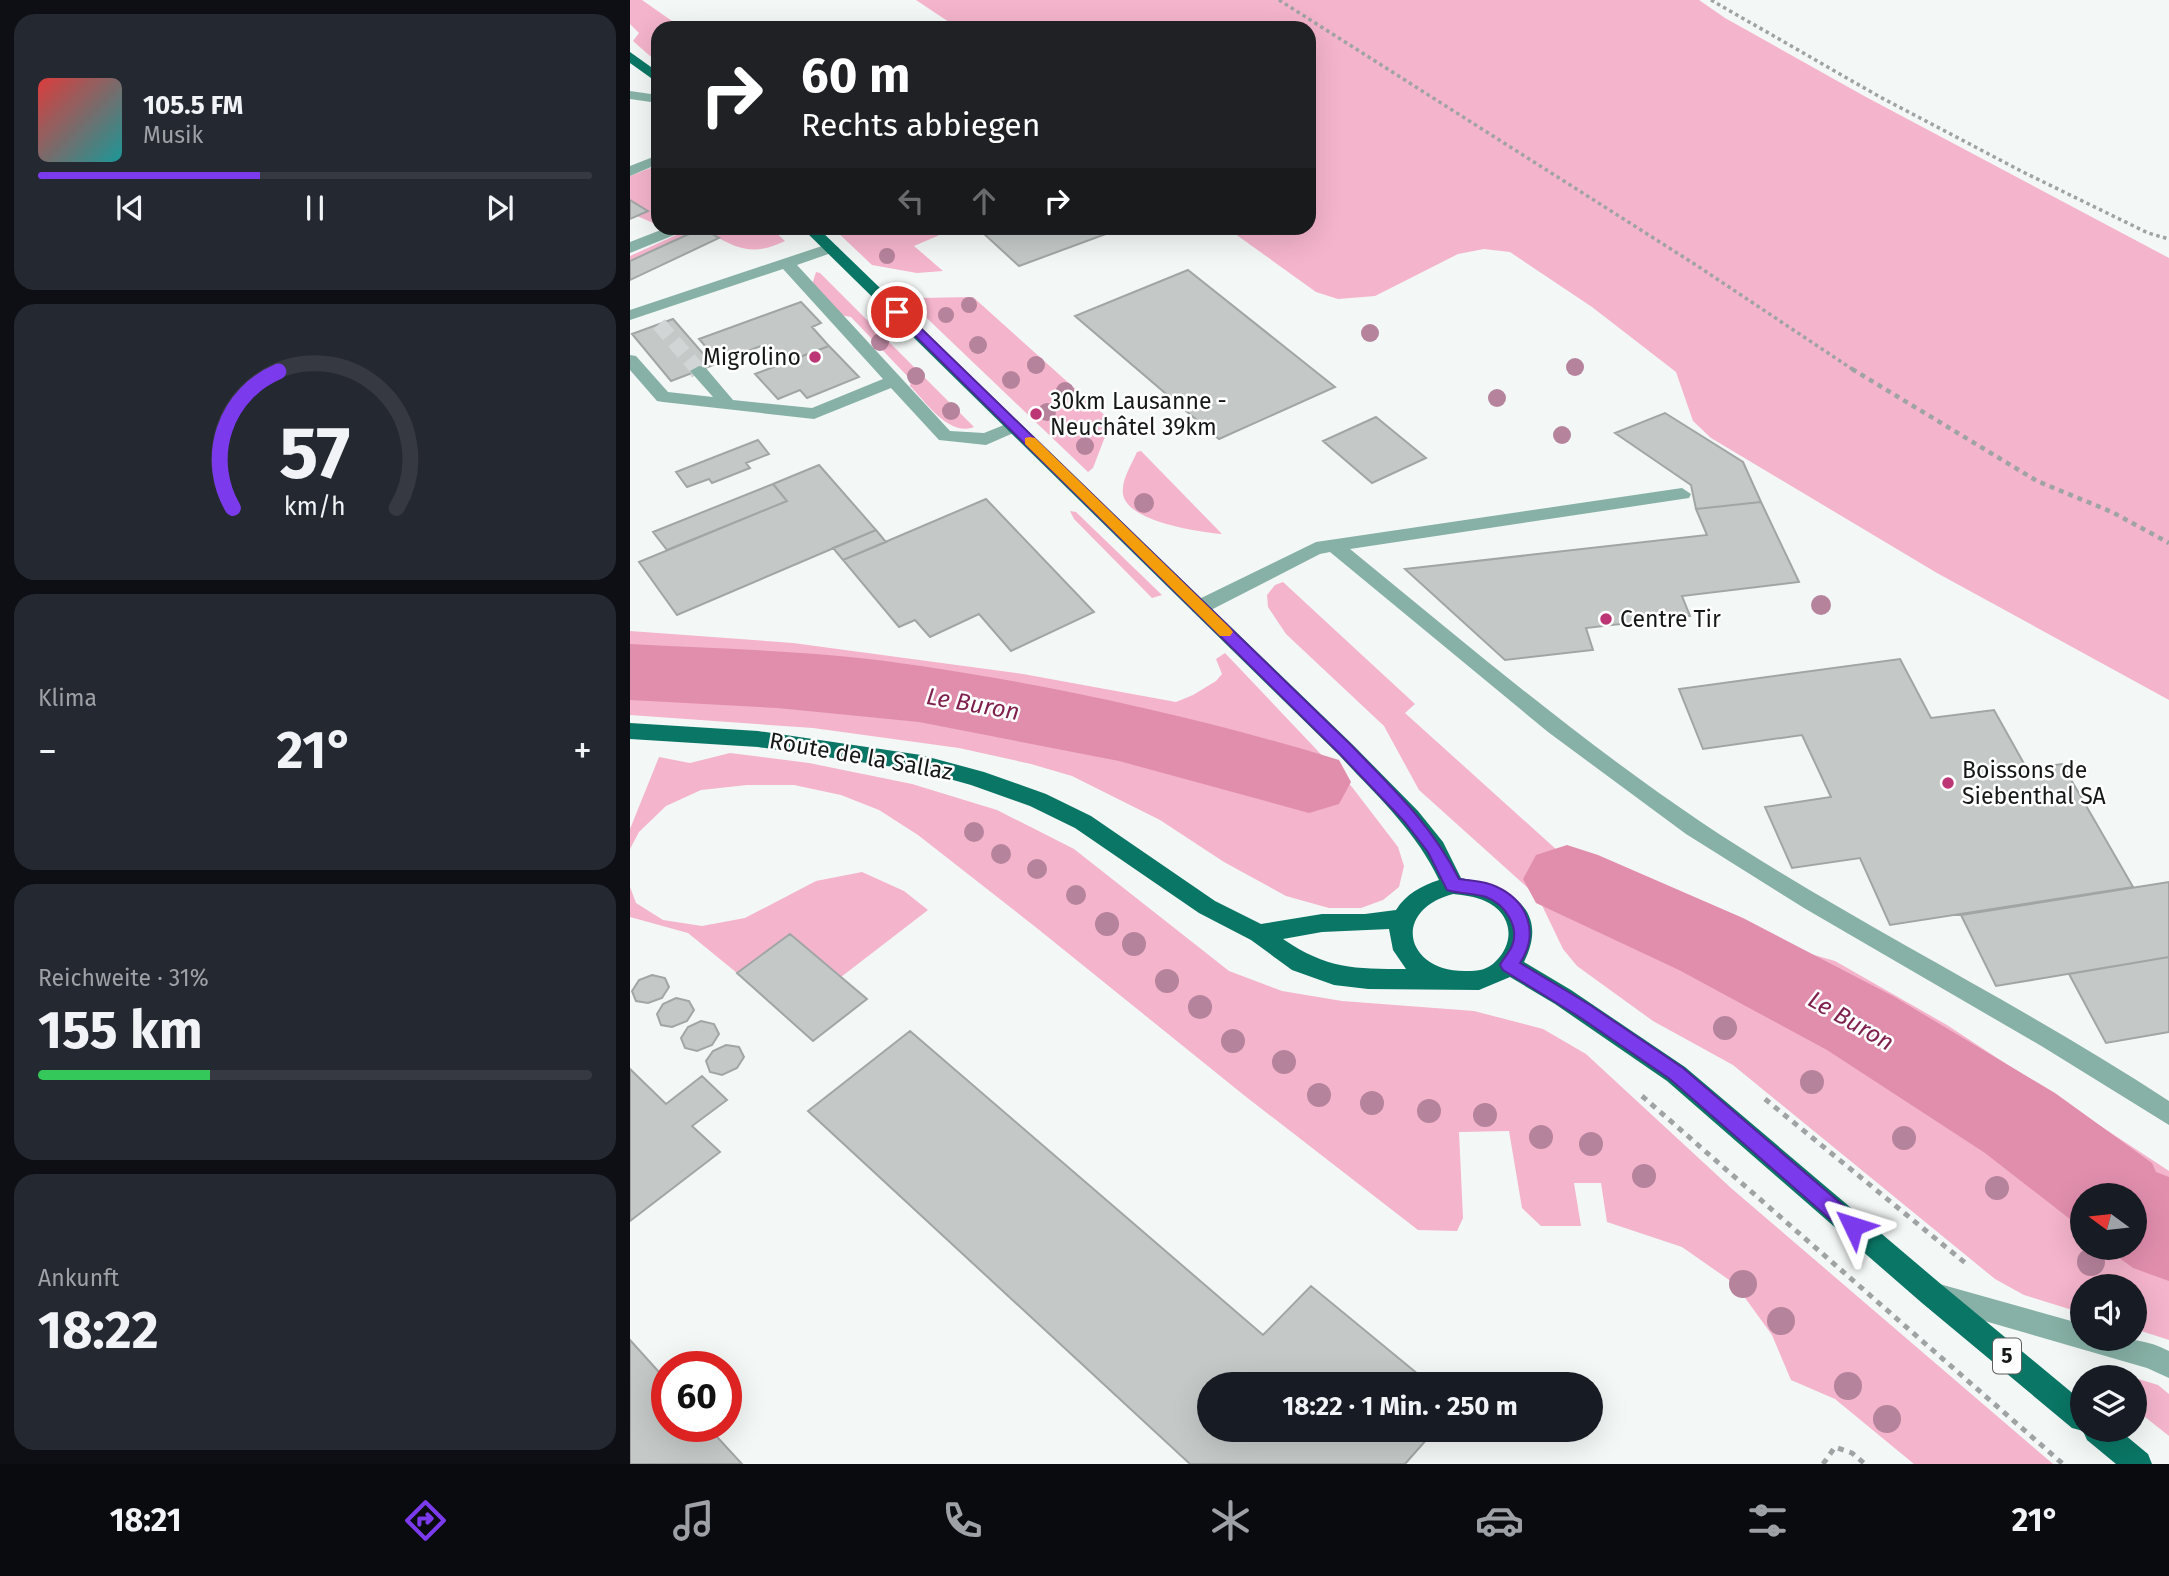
<!DOCTYPE html>
<html lang="de">
<meta charset="utf-8">
<style>
body{margin:0;font-family:"Fira Sans",sans-serif;background:#242831;color:#f1f3f6;height:100vh;display:flex;flex-direction:column;font-size:26px;white-space:nowrap}
*{box-sizing:border-box;margin:0}
p{font-size:23px;color:#9ea1a6}
.icon{flex:none;width:38px;height:38px;fill:none;stroke:currentColor;stroke-width:2;stroke-linecap:round;stroke-linejoin:round}
.map{position:relative;flex:1;overflow:hidden}
.side{display:flex;flex-direction:column;gap:14px;padding:14px;background:#0d0f14;width:630px}
.side>*{flex:none}
.banner{position:absolute;left:21px;top:21px;width:665px;height:214px;border-radius:21px;box-shadow:0 7px 28px #0002;background:#202124;color:#fff;overflow:hidden}
.needle{width:46px;rotate:285deg}
.tools{position:absolute;left:1440px;top:1183px;display:grid;gap:14px}
.tools a{display:grid;place-items:center;width:77px;height:77px;border-radius:50%;background:#171b24;box-shadow:0 7px 28px #0002;font-size:35px}
.speed{position:absolute;left:21px;top:1351px;display:flex;gap:14px;font-size:35px;font-weight:700;text-align:center}
.speed>*{display:grid;place-content:center;width:91px;height:91px;border-radius:50%;background:#171b24;box-shadow:0 7px 28px #0002;line-height:1}
.speed .limit{border:10px solid #d22;background:#fff;color:#111}
.pin{position:absolute;display:grid;place-items:center;width:60px;height:60px;color:#fff;margin:-30px;border:4px solid #fff;border-radius:50%;box-shadow:0 2px 7px #0007}
.me{position:absolute;width:77px;margin:-38px;rotate:311deg;stroke-linejoin:round;filter:drop-shadow(0 0 5px #0008)}
.turn{display:flex;align-items:center;gap:24px;height:147px;padding:0 35px;font-size:32px}
.turn .icon{width:91px;height:91px;stroke-width:2.5}
.turn b{display:block;font-size:49px;line-height:60px}
.lanes{display:flex;align-items:center;height:66px;padding:0 35px;background:#0003;justify-content:center;gap:35px;direction:ltr}
.lanes .off{opacity:.35}
.big{font-size:52px;font-weight:700;line-height:1.1}
.side .tile{flex:1;display:flex;flex-direction:column;justify-content:center;gap:10px;min-width:0;padding:0 24px;border-radius:21px;background:#242831}
.side .dial{align-items:center;gap:0}
.dial svg{height:182px;overflow:visible;fill:none;stroke:#363941;stroke-width:7;stroke-linecap:round;text-anchor:middle}
.dial text{fill:#f1f3f6;stroke:none}
.song{display:flex;align-items:center;gap:21px}
.cover{width:84px;height:84px;border-radius:10px;background:linear-gradient(135deg,hsl(0 70% 55%),hsl(180 70% 35%))}
.played{height:7px;border-radius:4px;background:linear-gradient(90deg,#7c3aed 40%,#363941 40%)}
.keys{display:flex;justify-content:space-around;direction:ltr}
.heat{display:flex;justify-content:space-between;align-items:center;font-size:38px;direction:ltr}
.charge{height:10px;border-radius:5px;background:linear-gradient(90deg,#34c759 31%,#363941 0)}
.trip{position:absolute;left:567px;top:1372px;width:406px;height:70px;border-radius:35px;background:#171b24;box-shadow:0 7px 28px #0002;font-weight:700;line-height:70px;text-align:center}
.tabs{display:flex;height:112px;justify-content:space-around;align-items:center;background:#090b0e;color:#9ea1a6}
.tabs .icon{width:49px;height:49px}
.tabs .selected{color:#7c3aed}
.tabs b{font-size:32px;color:#f1f3f6}
main{display:flex;flex:1;min-height:0}
.map>svg:first-child{display:block}
.green{fill:#f4b4cb;fill-rule:evenodd}
.lines{fill:none;stroke-linecap:round;stroke-linejoin:round}
.river{fill:#e18ead;fill-rule:evenodd}
.building{fill:#c4c9c7;stroke:#a1a6a5;stroke-width:2}
.minor-tunnel-far1{stroke:#d2d5d5;stroke-width:15;stroke-dasharray:15 8;stroke-linecap:butt}
.minor-tunnel{stroke:#d2d5d5;stroke-width:19;stroke-dasharray:19 10;stroke-linecap:butt}
.path-far2{stroke:#a0a3a3;stroke-width:3.5;stroke-dasharray:3.5 3.5;stroke-linecap:butt}
.path-far1{stroke:#a0a3a3;stroke-width:4.5;stroke-dasharray:5 5;stroke-linecap:butt}
.path{stroke:#a0a3a3;stroke-width:5;stroke-dasharray:6 6;stroke-linecap:butt}
.minor{fill:#87b1a6;fill-rule:evenodd}
.major{fill:#0a7665;fill-rule:evenodd}
.tree{fill:#b6839c}
.route{fill:#7c3aed;stroke:#51269a;stroke-width:2}
.slow{fill:#f59e0b}
.poi-dot{fill:#bc3575;stroke:#fff;stroke-width:2.5}
.labels{text-anchor:middle;dominant-baseline:central;stroke-width:5;stroke-linejoin:round;paint-order:stroke}
.shield{fill:#fff;stroke:#5c5d5d;stroke-width:2}
.shield-label{font-size:21px;font-weight:bold;fill:#161717}
.poi-label{font-size:23px;fill:#161717;stroke:#fff;text-anchor:start}
.street-label{font-size:23px;fill:#161717;stroke:#fff}
.water-label{font-size:24px;font-style:italic;fill:#7f1f4d;stroke:#fff}
</style>
<main>
<section class="side">
<div class="tile">
<div class="song"><i class="cover"></i><div><b>105.5 FM</b><p>Musik</p></div></div>
<div class="played"></div>
<div class="keys"><svg class="icon" aria-label="previous" viewBox="0 0 24 24"><path d="M18 5L8 12l10 7zM5 5v14"/></svg><svg class="icon" aria-label="pause" viewBox="0 0 24 24"><path d="M8 5v14M16 5v14"/></svg><svg class="icon" aria-label="next" viewBox="0 0 24 24"><path d="M6 5l10 7-10 7zM19 5v14"/></svg></div>
</div>
<div class="tile dial"><svg viewBox="0 0 100 80">
<path d="M14 69A42 42 0 1 1 86 69"/>
<path d="M14 69A42 42 0 0 1 34 9" stroke="#7c3aed"/>
<text x="50" y="56" font-size="32" font-weight="700">57</text>
<text x="50" y="72" font-size="11">km/h</text>
</svg></div>
<div class="tile"><p>Klima</p>
<div class="heat"><a>−</a><b class="big">21°</b><a>+</a></div>
</div>
<div class="tile"><p>Reichweite · 31%</p><b class="big">155 km</b><div class="charge"></div></div>
<div class="tile"><p>Ankunft</p><b class="big">18:22</b></div>
</section>
<div class="map">
<svg width="1539" height="1464" viewBox="0 0 1539 1464">
<rect width="100%" height="100%" fill="#f3f7f6"/>
<!-- green -->
<path class="green" d="M 0,0 L 12,0 L 52,28 L 28,28 L 28,63 L 3,41 L 9,33 L 0,24 Z
M 286,0 L 1069,0 L 1095,18 L 1236,97 L 1539,258 L 1539,700 L 1307,573 L 1081,438 L 1063,421 L 1046,372 L 962,307 L 880,252 L 854,249 L 828,254 L 745,296 L 708,299 L 686,292 L 597,228 L 679,228 L 679,28 L 328,28 Z
M 28,165 L 28,225 L 7,216 L 17,211 L 0,200 L 0,176 Z
M 62,228 L 141,228 L 155,241 C 120,258 103,247 72,228 L 0,261 L 0,256 Z
M 203,228 L 326,228 L 284,246 L 313,271 L 287,273 L 242,265 Z
M 186,272 L 190,273 L 344,427 C 319,437 296,402 280,386 L 281,380 L 221,317 L 210,315 L 182,285 Z
M 343,297 L 481,421 L 463,468 L 458,472 L 280,302 L 291,298 Z
M 511,451 L 592,534 C 570,532 497,522 493,494 C 491,480 502,464 507,452 Z
M 440,511 L 446,512 L 532,595 L 522,598 L 444,519 Z
M 653,582 L 785,704 L 775,713 L 949,870 L 1093,929 L 1205,961 L 1317,1025 L 1539,1171 L 1539,1340 L 1505,1329 L 1505,1286 L 1452,1286 L 1452,1313 L 1394,1295 L 1365,1279 L 1103,1065 L 1023,1021 L 947,966 L 933,949 L 908,897 L 789,790 L 754,726 L 656,634 L 638,607 L 637,595 L 645,585 ZM 1452,1195 L 1505,1195 L 1505,1248 L 1452,1248 Z
M 0,631 L 163,643 L 393,674 L 546,702 L 563,695 L 586,681 L 592,674 L 586,659 L 595,653 L 722,787 L 768,847 L 774,866 L 769,887 L 753,900 L 731,908 L 699,908 L 656,896 L 594,862 L 530,820 L 442,776 L 401,764 L 329,748 L 183,728 L 0,715 Z
M 100,753 L 179,763 L 282,784 L 367,810 L 444,849 L 599,971 L 652,991 L 712,1001 L 844,1011 L 913,1029 L 956,1054 L 1101,1188 L 1423,1464 L 1284,1464 L 1205,1399 L 1161,1380 L 1142,1335 L 1105,1284 L 1052,1247 L 977,1222 L 971,1183 L 944,1183 L 951,1226 L 911,1226 L 892,1208 L 879,1131 L 829,1132 L 833,1218 L 827,1231 L 788,1230 L 615,1096 L 408,929 L 288,835 L 249,810 L 211,795 L 164,785 L 117,785 L 71,790 L 36,806 L 9,832 L 0,849 L 0,829 L 29,757 L 60,763 Z
M 232,872 L 274,891 L 298,910 L 211,977 L 160,935 L 107,973 L 58,933 L 0,917 L 0,887 L 6,903 L 33,920 L 72,926 L 115,918 L 186,881 Z
M 1505,1378 L 1528,1385 L 1539,1394 L 1539,1436 L 1505,1409 Z"/>
<g class="lines">
<!-- river -->
<path class="river" d="M 0,644 C 97,649 195,651 291,666 C 432,687 572,718 709,760 L 721,782 L 709,804 L 679,813 L 489,761 L 289,722 L 147,708 L 0,700 Z
M 937,845 L 968,855 L 1113,918 L 1263,996 L 1425,1093 L 1522,1163 L 1526,1172 L 1539,1177 L 1539,1281 L 1503,1268 L 1476,1248 L 1505,1248 L 1505,1195 L 1452,1195 L 1452,1228 L 1450,1227 L 1355,1153 L 1197,1050 L 1049,970 L 906,903 L 893,879 L 906,855 Z"/>
</g>
<!-- building -->
<path class="building" d="M 0,200 L 18,211 L 0,219 Z
M 72,228 L 89,238 L 0,280 L 0,261 Z
M 368,228 L 492,228 L 389,266 L 353,233 Z
M 558,270 L 705,387 L 589,439 L 445,316 Z
M 171,302 L 191,323 L 182,327 L 199,346 L 148,365 L 131,346 L 89,362 L 69,339 Z
M 43,319 L 83,365 L 41,381 L 2,334 Z
M 199,346 L 229,377 L 177,398 L 170,390 L 148,399 L 125,374 Z
M 1035,413 L 1113,462 L 1131,502 L 1066,509 L 1061,485 L 985,433 Z
M 746,417 L 796,458 L 742,483 L 693,441 Z
M 128,440 L 139,454 L 116,463 L 120,468 L 82,483 L 79,479 L 57,487 L 46,472 Z
M 189,465 L 246,530 L 47,615 L 9,562 L 157,501 L 143,484 Z
M 143,484 L 157,501 L 37,550 L 23,532 Z
M 356,499 L 464,612 L 381,651 L 349,614 L 300,637 L 285,620 L 269,627 L 213,560 Z
M 1131,502 L 1169,582 L 1052,596 L 1060,616 L 956,628 L 963,650 L 875,660 L 775,569 L 1077,535 L 1066,509 Z
M 246,530 L 256,542 L 213,560 L 203,548 Z
M 1270,659 L 1301,718 L 1364,710 L 1397,769 L 1432,764 L 1503,887 L 1260,925 L 1230,858 L 1162,868 L 1135,807 L 1201,797 L 1172,735 L 1073,749 L 1049,689 Z
M 1539,882 L 1539,957 L 1366,986 L 1331,915 Z
M 160,934 L 237,999 L 183,1041 L 107,973 Z
M 1539,957 L 1539,1032 L 1476,1043 L 1439,974 Z
M 22,975 L 35,978 L 39,987 L 32,998 L 18,1003 L 6,1001 L 2,991 L 9,980 Z
M 46,998 L 59,1001 L 64,1010 L 57,1021 L 42,1027 L 31,1025 L 27,1014 L 33,1004 Z
M 71,1021 L 84,1024 L 89,1034 L 82,1045 L 67,1051 L 55,1048 L 51,1038 L 58,1027 Z
M 280,1031 L 633,1335 L 681,1286 L 800,1384 L 579,1384 L 579,1430 L 805,1430 L 775,1464 L 560,1464 L 178,1111 Z
M 96,1045 L 109,1047 L 114,1057 L 107,1068 L 92,1075 L 80,1072 L 76,1061 L 83,1051 Z
M 0,1069 L 36,1104 L 72,1076 L 97,1100 L 62,1126 L 90,1152 L 0,1221 Z
M 0,1340 L 37,1381 L 37,1426 L 77,1426 L 112,1464 L 0,1464 Z"/>
<g class="lines">
<!-- minor-tunnel-far1 -->
<path class="minor-tunnel-far1" d="M 29,324 L 69,371"/>
<!-- minor-tunnel -->
<path class="minor-tunnel" d="M 67,369 L 69,371"/>
<!-- path-far2 -->
<path class="path-far2" d="M 649,0 L 1066,265 L 1225,371
M 1081,0 L 1250,97 L 1393,172 L 1518,233 L 1539,239"/>
<!-- path-far1 -->
<path class="path-far1" d="M 1222,369 L 1407,481 L 1482,512 L 1539,543"/>
<!-- path -->
<path class="path" d="M 1012,1096 L 1433,1464
M 1135,1099 L 1339,1266
M 1193,1464 L 1205,1447 L 1222,1453 L 1235,1464"/>
<!-- minor -->
<path class="minor" d="M 0,91 L 28,95 L 28,103 L 0,99 Z
M 28,155 L 28,164 L 0,176 L 0,166 Z
M 36,228 L 56,228 L 54,231 L 0,253 L 0,242 Z
M 201,243 L 209,248 L 207,251 L 167,265 L 320,431 L 354,433 L 384,421 L 393,426 L 390,430 L 356,445 L 309,440 L 261,388 L 184,419 L 33,402 L 27,401 L 0,370 L 0,355 L 6,356 L 38,392 L 83,397 L 60,371 L 69,366 L 75,367 L 103,400 L 182,408 L 253,379 L 153,269 L 0,320 L 0,310 Z
M 1052,488 L 1061,494 L 1059,498 L 720,549 C 835,643 948,739 1071,822 C 1222,923 1387,1001 1539,1101 L 1539,1125 L 1413,1047 L 1174,908 L 1056,834 L 918,732 L 700,552 L 690,554 L 577,612 L 563,612 L 560,607 L 563,602 L 686,542 Z
M 1306,1283 L 1452,1324 L 1452,1339 C 1483,1339 1511,1336 1539,1351 L 1539,1378 L 1517,1368 L 1296,1304 L 1293,1295 L 1296,1286 Z"/>
<!-- major -->
<path class="major" d="M 0,52 L 28,72 L 28,83 L 0,63 Z
M 172,228 L 188,228 L 723,745 L 788,811 L 813,842 L 831,878 C 877,886 921,908 894,962 L 941,990 L 1055,1067 L 1312,1285 L 1452,1401 L 1452,1430 L 1489,1430 L 1518,1454 L 1522,1464 L 1486,1464 L 1457,1440 L 1453,1431 L 1442,1428 L 1292,1303 L 1037,1081 L 925,1004 L 880,977 L 849,990 L 738,989 L 704,985 L 662,970 L 621,940 L 569,913 L 445,828 L 400,806 L 341,785 L 291,771 L 128,747 L 0,739 L 0,723 L 128,731 L 291,755 L 354,772 L 416,794 L 461,816 L 585,901 L 631,924 L 692,914 L 735,914 L 766,910 C 776,894 791,886 809,880 C 786,831 746,795 709,755 ZM 823,894 C 832,895 841,896 850,899 C 880,909 888,939 866,961 C 858,970 848,971 836,971 C 776,972 760,911 823,894 ZM 759,929 L 763,950 L 776,969 C 724,969 697,969 653,939 L 692,932 Z"/>
</g>
<!-- trees -->
<g class="tree">
<circle cx="257" cy="256" r="8"/>
<circle cx="339" cy="305" r="8"/>
<circle cx="316" cy="315" r="8"/>
<circle cx="740" cy="333" r="9"/>
<circle cx="250" cy="342" r="9"/>
<circle cx="348" cy="345" r="9"/>
<circle cx="406" cy="365" r="9"/>
<circle cx="945" cy="367" r="9"/>
<circle cx="286" cy="376" r="9"/>
<circle cx="381" cy="380" r="9"/>
<circle cx="435" cy="391" r="9"/>
<circle cx="867" cy="398" r="9"/>
<circle cx="321" cy="411" r="9"/>
<circle cx="417" cy="412" r="9"/>
<circle cx="932" cy="435" r="9"/>
<circle cx="455" cy="446" r="9"/>
<circle cx="514" cy="503" r="10"/>
<circle cx="1191" cy="605" r="10"/>
<circle cx="344" cy="832" r="10"/>
<circle cx="371" cy="854" r="10"/>
<circle cx="407" cy="869" r="10"/>
<circle cx="446" cy="895" r="10"/>
<circle cx="477" cy="924" r="12"/>
<circle cx="504" cy="944" r="12"/>
<circle cx="537" cy="981" r="12"/>
<circle cx="570" cy="1007" r="12"/>
<circle cx="1095" cy="1028" r="12"/>
<circle cx="603" cy="1041" r="12"/>
<circle cx="654" cy="1062" r="12"/>
<circle cx="1182" cy="1082" r="12"/>
<circle cx="689" cy="1095" r="12"/>
<circle cx="742" cy="1103" r="12"/>
<circle cx="799" cy="1111" r="12"/>
<circle cx="855" cy="1115" r="12"/>
<circle cx="911" cy="1137" r="12"/>
<circle cx="1274" cy="1138" r="12"/>
<circle cx="961" cy="1144" r="12"/>
<circle cx="1014" cy="1176" r="12"/>
<circle cx="1367" cy="1188" r="12"/>
<circle cx="1461" cy="1262" r="14"/>
<circle cx="1113" cy="1284" r="14"/>
<circle cx="1151" cy="1321" r="14"/>
<circle cx="1218" cy="1386" r="14"/>
<circle cx="1257" cy="1419" r="14"/>
</g>
<!-- route -->
<path class="route" d="M 267,308 L 271,309 L 721,745 C 765,791 800,823 829,879 C 841,881 856,881 867,887 C 899,902 909,934 890,963 L 960,1005 L 1053,1068 L 1230,1220 L 1233,1226 L 1230,1233 L 1223,1235 L 1216,1233 L 1040,1079 L 948,1016 L 873,970 L 870,965 C 873,959 879,953 882,946 C 890,927 875,904 856,897 C 844,893 830,894 817,890 L 798,852 L 774,821 L 710,754 L 263,314 L 261,312 Z"/>
<!-- slow -->
<path class="slow" d="M 400,437 L 405,438 L 600,628 L 603,632 L 600,636 L 590,636 L 395,444 L 395,438 Z"/>
<!-- markers -->
<g class="poi-dot">
<circle cx="185" cy="357" r="7"/>
<circle cx="406" cy="414" r="7"/>
<circle cx="976" cy="619" r="7"/>
<circle cx="1318" cy="783" r="7"/>
</g>
<g class="labels">
<!-- shield labels -->
<rect class="shield" x="1363" y="1338.5" width="28" height="35" rx="5"/>
<g class="shield-label">
<text x="1377" y="1356">5</text>
</g>
<!-- poi labels -->
<g class="poi-label">
<text x="171" y="357" text-anchor="end">Migrolino</text>
<text x="420" y="401">30km Lausanne -<tspan x="420" dy="26">Neuchâtel 39km</tspan></text>
<text x="990" y="619">Centre Tir</text>
<text x="1332" y="770">Boissons de<tspan x="1332" dy="26">Siebenthal SA</tspan></text>
</g>
<!-- street labels -->
<g class="street-label">
<text transform="translate(231 756) rotate(10)">Route de la Sallaz</text>
</g>
<!-- water labels -->
<g class="water-label">
<text transform="translate(343 704) rotate(10)">Le Buron</text>
<text transform="translate(1221 1021) rotate(30)">Le Buron</text>
</g>
</g>
</svg>
<div class="tools">
<a><svg class="needle" viewBox="-14 -14 28 28"><path d="M0-13l5 13h-10z" fill="#e53935"/><path d="M0 13l5-13h-10z" fill="#9ea1a6"/></svg></a>
<a><svg class="icon" aria-label="sound" viewBox="0 0 24 24"><path d="M4 9h4l5-4v14l-5-4H4zM17 9q2 3 0 6"/></svg></a>
<a><svg class="icon" aria-label="layers" viewBox="0 0 24 24"><path d="M12 4l9 5-9 5-9-5zM3 14l9 5 9-5"/></svg></a>
</div>
<div class="speed"><div class="limit">60</div></div>
<div class="pin" style="left:267px;top:312px;background:#d93025"><svg class="icon" aria-label="arrive" viewBox="0 0 24 24"><path d="M6 21V4h12l-3 4 3 4H6"/></svg></div>
<svg class="me" style="left:1223px;top:1226px" viewBox="-20 -20 40 40"><path d="M0-17L14 15 0 8-14 15z" fill="#7c3aed" stroke="#fff" stroke-width="4"/></svg>
<div class="trip">18:22 · 1 Min. · 250 m</div>
<div class="banner">
<div class="turn"><svg class="icon" aria-label="right" viewBox="0 0 24 24"><path d="M7 20v-9h11M14 6l5 5-5 5"/></svg><div><b>60 m</b>Rechts abbiegen</div></div>
<div class="lanes"><svg class="icon off" aria-label="left" viewBox="0 0 24 24"><path d="M17 20v-9H6M10 6l-5 5 5 5"/></svg><svg class="icon off" aria-label="ahead" viewBox="0 0 24 24"><path d="M12 20V5M6 11l6-6 6 6"/></svg><svg class="icon" aria-label="right" viewBox="0 0 24 24"><path d="M7 20v-9h11M14 6l5 5-5 5"/></svg></div>
</div>
</div>
</main>
<nav class="tabs">
<b>18:21</b>
<svg class="icon selected" aria-label="directions" viewBox="0 0 24 24"><path d="M12 3l9 9-9 9-9-9zM9 14v-3h6M13 9l2 2-2 2"/></svg>
<svg class="icon" aria-label="music" viewBox="0 0 24 24"><path d="M9 18V5l10-2v13"/><circle cx="6" cy="18" r="3"/><circle cx="16" cy="16" r="3"/></svg>
<svg class="icon" aria-label="phone" viewBox="0 0 24 24"><path d="M5 4h4l2 5-3 2q2 4 5 5l2-3 5 2v4C11 20 4 13 5 4z"/></svg>
<svg class="icon" aria-label="climate" viewBox="0 0 24 24"><path d="M12 3v18M4 7l16 10M4 17L20 7"/></svg>
<svg class="icon" aria-label="car" viewBox="0 0 24 24"><path d="M5 17H2v-5l4-1 3-4h7l3 4 3 1v5h-3M9 17h6M6 11h13"/><circle cx="7" cy="17" r="2"/><circle cx="17" cy="17" r="2"/></svg>
<svg class="icon" aria-label="filters" viewBox="0 0 24 24"><path d="M4 7h16M4 17h16"/><circle cx="9" cy="7" r="2"/><circle cx="15" cy="17" r="2"/></svg>
<b>21°</b>
</nav>
